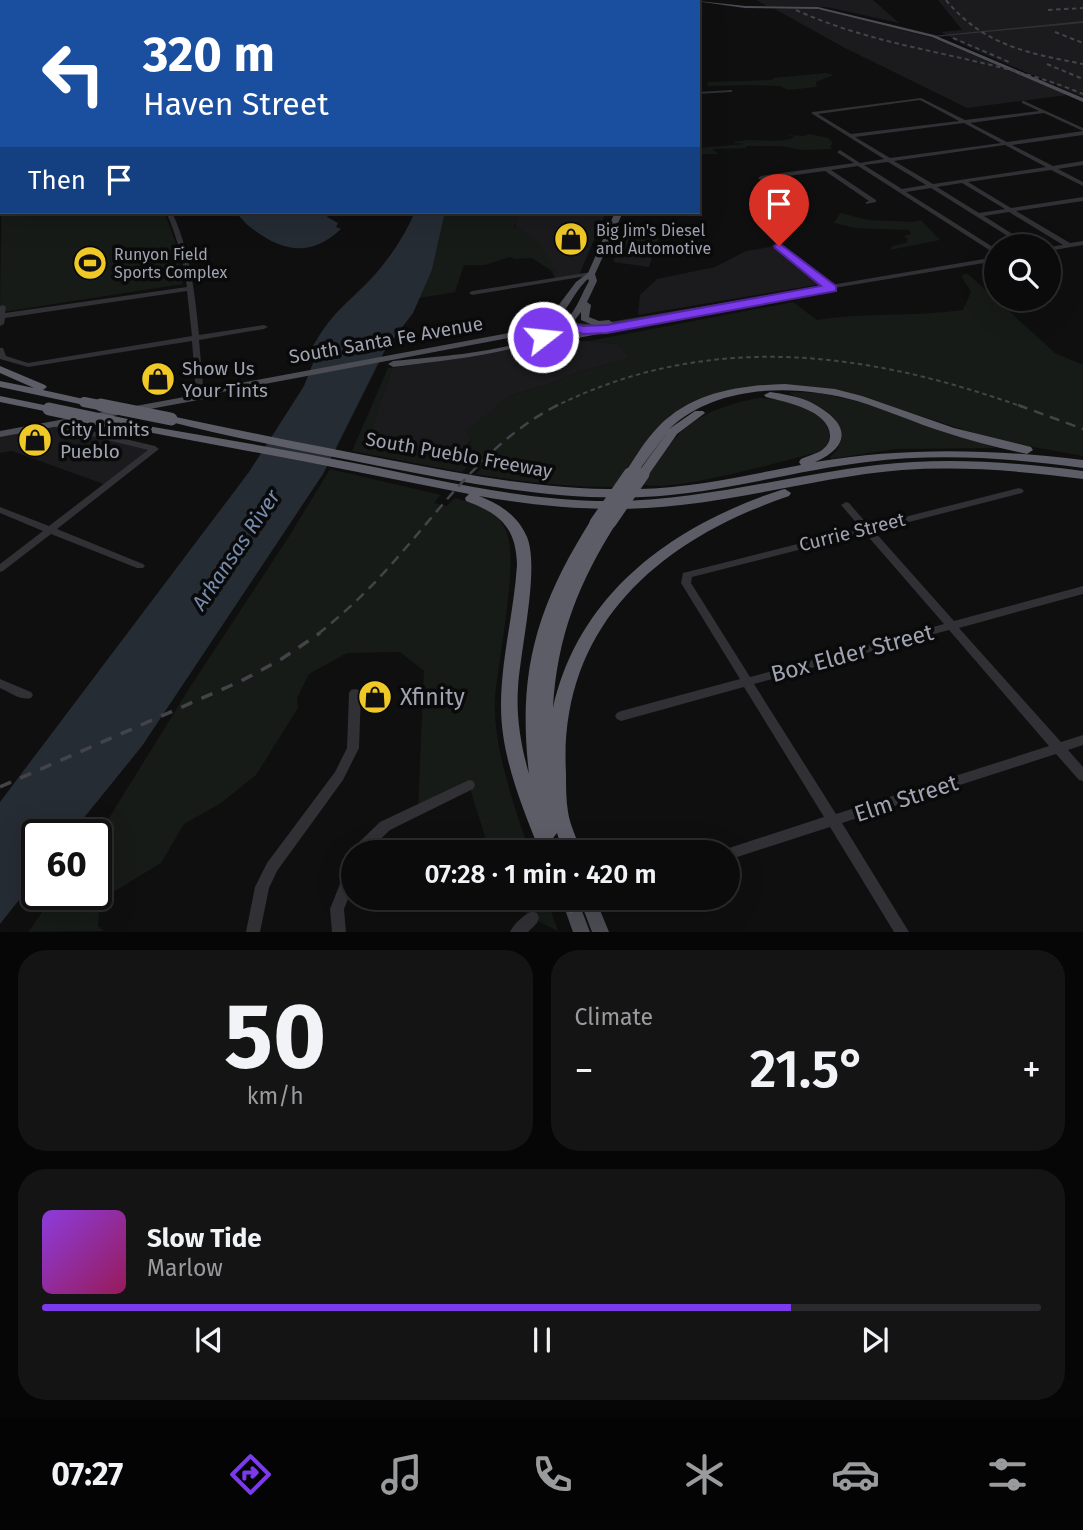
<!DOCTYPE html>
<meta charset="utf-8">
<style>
body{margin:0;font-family:"Fira Sans",sans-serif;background:#141415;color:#f1f3f6;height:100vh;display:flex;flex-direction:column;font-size:26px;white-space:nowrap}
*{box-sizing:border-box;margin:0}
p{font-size:23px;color:#9a9b9d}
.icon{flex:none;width:38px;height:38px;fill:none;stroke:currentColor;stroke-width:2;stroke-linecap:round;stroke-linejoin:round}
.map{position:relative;height:932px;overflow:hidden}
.sheet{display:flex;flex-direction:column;gap:18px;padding:18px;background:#060607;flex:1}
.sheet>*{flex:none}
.banner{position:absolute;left:0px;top:0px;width:700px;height:214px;box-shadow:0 7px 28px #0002,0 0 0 2px #2b2b2d;background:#1a4fa0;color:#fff;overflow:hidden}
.buttons{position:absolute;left:984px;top:234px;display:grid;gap:14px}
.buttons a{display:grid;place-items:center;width:77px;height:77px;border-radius:50%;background:#0b0b0c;box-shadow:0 7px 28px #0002,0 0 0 2px #2b2b2d;font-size:35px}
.speed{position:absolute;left:21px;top:819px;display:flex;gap:14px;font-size:35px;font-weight:700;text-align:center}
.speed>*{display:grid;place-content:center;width:91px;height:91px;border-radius:50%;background:#0b0b0c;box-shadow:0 7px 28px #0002,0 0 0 2px #2b2b2d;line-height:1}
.speed .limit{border:4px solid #111;border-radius:10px;background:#fff;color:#111}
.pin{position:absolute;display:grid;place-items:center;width:60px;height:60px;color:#fff;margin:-72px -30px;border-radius:50% 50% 50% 0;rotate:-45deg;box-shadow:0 0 7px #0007}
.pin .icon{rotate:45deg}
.me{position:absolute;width:77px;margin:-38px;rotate:74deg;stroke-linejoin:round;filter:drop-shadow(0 0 5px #0008)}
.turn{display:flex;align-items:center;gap:24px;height:147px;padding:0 28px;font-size:32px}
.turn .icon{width:91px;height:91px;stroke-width:2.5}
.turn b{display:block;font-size:49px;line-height:60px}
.then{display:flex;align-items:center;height:66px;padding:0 28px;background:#0003;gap:14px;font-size:26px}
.big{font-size:52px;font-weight:600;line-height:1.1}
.sheet .card{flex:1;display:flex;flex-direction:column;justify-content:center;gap:10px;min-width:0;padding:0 24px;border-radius:28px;background:#141415}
.sheet .dial{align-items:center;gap:0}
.dial b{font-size:91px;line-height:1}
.song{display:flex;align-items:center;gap:21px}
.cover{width:84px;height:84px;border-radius:10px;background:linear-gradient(135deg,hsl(270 70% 55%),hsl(330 70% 35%))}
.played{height:7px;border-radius:4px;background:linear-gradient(90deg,#7c3aed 75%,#2b2b2d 75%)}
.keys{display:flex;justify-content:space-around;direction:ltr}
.heat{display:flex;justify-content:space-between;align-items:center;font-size:38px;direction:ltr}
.sheet .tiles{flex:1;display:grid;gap:18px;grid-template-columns:1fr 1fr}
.card:last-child{grid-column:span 2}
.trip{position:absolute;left:341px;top:840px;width:399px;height:70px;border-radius:35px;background:#0b0b0c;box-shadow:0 7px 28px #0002,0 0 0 2px #2b2b2d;font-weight:600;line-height:70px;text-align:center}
.tab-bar{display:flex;height:112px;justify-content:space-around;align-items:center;background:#040405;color:#9a9b9d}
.tab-bar .icon{width:49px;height:49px}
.tab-bar .current{color:#7c3aed}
.tab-bar b{font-size:32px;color:#f1f3f6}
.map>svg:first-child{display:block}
.built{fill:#1b1b1d}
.green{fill:#161b17}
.water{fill:#262c34}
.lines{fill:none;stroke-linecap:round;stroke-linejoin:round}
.minor{fill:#303035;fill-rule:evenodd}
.major{fill:#4c4d54;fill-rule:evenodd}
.highway{fill:#5c5d66;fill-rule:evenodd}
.rail-far2{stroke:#43444a;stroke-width:2;stroke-dasharray:4.5 3.5;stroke-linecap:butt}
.rail-far1{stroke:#43444a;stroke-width:2.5;stroke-dasharray:10 7;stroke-linecap:butt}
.rail{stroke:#43444a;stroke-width:3.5;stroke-dasharray:12 10;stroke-linecap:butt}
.highway-bridge-far1{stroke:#5c5d66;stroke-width:10}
.highway-bridge{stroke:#5c5d66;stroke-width:13}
.route{fill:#7c3aed;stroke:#51269a;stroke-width:2}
.labels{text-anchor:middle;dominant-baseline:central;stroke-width:7;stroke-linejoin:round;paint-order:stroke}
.far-poi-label{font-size:16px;fill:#a0a3b1;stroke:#0a0a0b;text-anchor:start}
.street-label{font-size:19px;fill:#a0a3b1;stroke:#0a0a0b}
.poi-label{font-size:19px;fill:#a0a3b1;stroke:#0a0a0b;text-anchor:start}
.water-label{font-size:21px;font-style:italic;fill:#768cae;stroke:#0a0a0b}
.near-street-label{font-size:23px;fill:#a0a3b1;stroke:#0a0a0b}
.near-poi-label{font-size:23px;fill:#a0a3b1;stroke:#0a0a0b;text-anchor:start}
</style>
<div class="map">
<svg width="1083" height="932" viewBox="0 0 1083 932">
<rect width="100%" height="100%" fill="#0f0f10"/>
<!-- built -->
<path class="built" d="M 378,0 L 656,0 L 657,2 L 369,2 Z
M 756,0 L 873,0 L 899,23 L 827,7 L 766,6 Z
M 938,0 L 1083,0 L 1083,97 L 968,47 L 941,32 L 962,30 Z
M 801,8 L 823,10 L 933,38 L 1067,95 L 967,108 L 841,46 L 775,9 Z
M 518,212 L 606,212 L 579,275 L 556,279 L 535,242 L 515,226 Z
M 628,227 L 661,230 L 649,267 L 613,262 Z
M 782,245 L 827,283 L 638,315 L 640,295 L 657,279 L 715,267 L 746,251 Z
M 589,341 L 617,344 L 630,358 L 569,375 L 558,381 L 509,396 L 456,457 L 367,442 L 392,368 L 559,342 Z
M 53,424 L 155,449 L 109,486 L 12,451 L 0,453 L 0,434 Z"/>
<!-- green -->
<path class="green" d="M 826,73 L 834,75 L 816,82 L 817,87 L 788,90 L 780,86 L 754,85 L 708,86 L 707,82 L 773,80 L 772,78 Z
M 810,134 L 828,138 L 833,143 L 830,146 L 832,149 L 803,150 L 780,146 L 746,146 L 747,148 L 712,149 L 719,154 L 698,154 L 698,148 L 744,144 L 732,143 C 751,135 777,146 795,137 L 788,135 L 803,136 Z
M 2,183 L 2,212 L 164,212 L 176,243 L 183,284 L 2,312 L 0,307 Z
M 445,212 L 522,212 L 514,226 L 538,242 L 558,275 L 532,258 L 515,259 L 510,257 L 485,265 L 464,265 L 455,292 L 419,298 L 432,270 Z
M 840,213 L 869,220 L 914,222 L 921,220 L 940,240 L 890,250 L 892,246 L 906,243 L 908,240 L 904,236 L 911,234 L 909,230 L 855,228 L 834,223 Z
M 967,273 L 1055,353 L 1083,365 L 1083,456 L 999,441 L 843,391 L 774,385 L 707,397 L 686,405 L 668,417 L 653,432 L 614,487 C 567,487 522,482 476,474 L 483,466 L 471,463 L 462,472 L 352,451 L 388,368 L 392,368 L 368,442 L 456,457 L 471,442 L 466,431 L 509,396 L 558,381 L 569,375 L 629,358 L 617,344 L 589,341 L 793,302 L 817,320 C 866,312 915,317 963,310 L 971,292 L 961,276 Z
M 789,392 L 820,393 L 869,404 L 997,448 L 895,449 L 831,459 L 830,457 L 837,450 L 842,438 C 837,403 809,408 789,392 Z
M 758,398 C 788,399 803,403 827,421 L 830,440 L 825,448 L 815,453 C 783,461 668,494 642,484 C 676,430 694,411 758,398 Z
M 330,469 L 441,495 L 434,503 L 447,506 L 455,498 C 476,504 497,509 506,531 C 520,562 497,662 495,701 C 493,746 515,810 530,852 L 480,852 L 486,840 L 469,785 L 418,810 L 424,671 L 400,652 L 347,653 L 309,674 L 297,698 L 298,708 L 256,775 L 221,803 L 184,824 L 161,863 L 100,900 L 98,926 L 104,931 L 28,932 L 55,894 L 96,894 L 96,839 L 190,687 L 288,538 Z
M 508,898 L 546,898 L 558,931 L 532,918 Z"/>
<!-- water -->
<path class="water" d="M 234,212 L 330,212 L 327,217 L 338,223 L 336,227 L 341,229 C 310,258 282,252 250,227 C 244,223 241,216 234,212 Z
M 415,212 L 445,212 L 432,270 L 413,313 L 385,350 L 323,474 L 142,746 L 70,835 L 37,835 L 37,877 L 0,924 L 0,802 L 249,472 L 304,386 L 315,358 L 312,348 C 330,315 344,306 369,281 C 388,261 404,237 415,212 Z"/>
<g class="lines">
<!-- minor -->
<path class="minor" d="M 1083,21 L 1083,23 L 934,37 L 932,36 Z
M 732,90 L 732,92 L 730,92 L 698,94 L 698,92 Z
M 921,98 L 965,120 L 1039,111 L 1022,103 L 1022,101 L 1024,101 L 1083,128 L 1083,135 L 1012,145 L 1053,166 L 1083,161 L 1083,165 L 1058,169 L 1083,182 L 1083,186 L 1051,170 L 968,182 L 1011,208 L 1083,197 L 1083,201 L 1016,211 L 1070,243 L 1083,241 L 1083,245 L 1048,251 L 1048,247 L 1063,245 L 1009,212 L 984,216 L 1033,247 L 1025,247 L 931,188 L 906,192 L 996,249 L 996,254 L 994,253 L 858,166 L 831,170 L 876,200 L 876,202 L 866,204 L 866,202 L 869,201 L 825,171 L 766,179 L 796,205 L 797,206 L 794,208 L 758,178 L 761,176 L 854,163 L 838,153 L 838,151 L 840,150 L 860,163 L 884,159 L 811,113 L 813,112 ZM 920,100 L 959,121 L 851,134 L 818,114 ZM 1044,113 L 1083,131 L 1007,142 L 970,123 ZM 964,123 L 1001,143 L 890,158 L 855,137 ZM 1005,145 L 1046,167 L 933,184 L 894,161 ZM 888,162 L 926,185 L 902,189 L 864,165 ZM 962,183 L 1005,209 L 979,213 L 937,187 Z
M 166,212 L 172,212 C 190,251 195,293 199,335 L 264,325 L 268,327 L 264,329 L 199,340 L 204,396 L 203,398 L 200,398 L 196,396 L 192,341 L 28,367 L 0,359 L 0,348 L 3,348 L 6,356 L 28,363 L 192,336 L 187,291 L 5,318 L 4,324 L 0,326 L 0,306 L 3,305 L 6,307 L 5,313 L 187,287 C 183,261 177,236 166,212 Z
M 779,244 L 831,285 L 996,257 L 996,261 L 834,288 L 831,290 L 828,289 L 598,328 L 566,327 L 562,325 L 566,323 L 598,324 L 824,286 L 777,247 L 776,246 Z
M 591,272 L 594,274 L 593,275 L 472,295 L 469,293 L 472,291 Z
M 50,422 L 53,422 L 155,446 L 159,449 L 57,529 L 143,564 L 145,566 L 143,568 L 137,568 L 51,534 L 3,571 L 0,572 L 0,564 L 43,531 L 0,513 L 0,507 L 49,526 L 148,450 L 50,426 L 49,424 Z
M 1019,488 L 1022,489 L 1024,491 L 1022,493 L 874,531 L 954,621 L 1083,586 L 1083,594 L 959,628 L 1061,742 L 1083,735 L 1083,745 L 1068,750 L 1083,767 L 1083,781 L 1079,780 L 1056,754 L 842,823 L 909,932 L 894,932 L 830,827 L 728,860 L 728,852 L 722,852 L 723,850 L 824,817 L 744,687 L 621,721 L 617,719 L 615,716 L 617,713 L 621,711 L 740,679 L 681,583 L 683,573 L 861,528 L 841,505 L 846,502 L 849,503 L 869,526 ZM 865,533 L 944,624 L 750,677 L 691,583 L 692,577 ZM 949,630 L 1049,746 L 836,814 L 754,684 Z
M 0,679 L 31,692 L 33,695 L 31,698 C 21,701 9,692 0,688 Z
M 355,689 L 359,690 L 361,693 L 359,748 L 343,780 L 277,871 L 269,888 L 260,932 L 246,932 L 255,887 L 267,863 L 335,772 L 347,748 L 349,693 L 351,690 Z
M 469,780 L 473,781 L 475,785 L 473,789 L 390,830 L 367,852 L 354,852 L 353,856 L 351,852 L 353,848 L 380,822 Z
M 354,859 L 354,884 L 344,909 L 346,932 L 332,932 L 330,909 L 349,861 Z
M 532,911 L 537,913 L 539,918 L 537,923 L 528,932 L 510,932 C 514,923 524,915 532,911 Z"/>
<!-- major -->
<path class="major" d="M 663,0 L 667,0 L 667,2 L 663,2 Z
M 673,0 L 683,0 L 672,2 Z
M 689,0 L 745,6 L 818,7 L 934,35 L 1083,98 L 1083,102 L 932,37 L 818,9 L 745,8 Z
M 615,212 L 623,212 L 595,274 L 597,281 L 587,302 L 591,305 L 589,317 L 599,321 L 609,320 L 613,323 C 603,330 592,325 581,320 L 581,312 L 571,325 L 548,338 L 621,324 L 625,327 L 624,329 L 542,345 L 538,342 C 491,356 442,361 393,367 L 388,364 L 393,361 C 438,356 535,352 567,319 C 577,309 582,293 589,281 L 588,279 C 574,291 568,312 552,323 C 541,330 526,333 514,337 L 222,392 L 209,398 L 0,437 L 0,431 L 206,393 L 219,387 L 509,333 L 537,324 L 552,314 L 576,282 L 588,273 Z
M 565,898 L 577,898 L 590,932 L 573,932 L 563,904 Z
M 579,898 L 595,898 L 609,932 L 592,932 Z"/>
<!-- highway -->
<path class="highway" d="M 0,366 L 45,385 L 47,387 L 43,390 L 88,400 L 90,402 L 84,405 L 0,387 L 0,381 L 34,388 L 0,373 Z
M 785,384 L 835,389 L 862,396 L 954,428 L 1031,447 L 1033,450 L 1027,454 C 999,448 971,441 944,432 C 915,423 887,410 857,401 C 797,384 718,383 669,429 L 695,411 L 703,411 L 705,413 L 677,434 L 647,477 L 639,477 L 637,474 L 669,430 L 634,477 L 626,477 L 624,474 C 635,458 645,440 659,426 C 692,392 741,385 785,384 Z
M 770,392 C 783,394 796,396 808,401 C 844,418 858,443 815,462 C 905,447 993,449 1083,460 L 1083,468 C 1011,458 939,453 867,462 C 791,471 718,494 642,497 C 554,501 466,483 379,466 C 309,452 237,439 167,421 L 165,419 L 171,416 C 246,432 320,447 395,461 C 476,477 556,491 638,489 C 693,488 747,475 801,465 L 799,462 L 801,459 C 807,456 816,454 822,450 C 827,446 830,442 830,436 C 830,410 785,402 766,397 L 764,395 Z
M 0,396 L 49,406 L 55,409 L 49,412 L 0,402 Z
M 130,423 C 206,436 283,449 359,464 C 444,481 528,502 615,501 C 704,500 790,475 877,465 C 946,457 1015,462 1083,471 L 1083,479 C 1023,471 963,466 902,470 C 828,476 755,497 681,505 C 613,513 546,508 479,496 C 500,504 518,516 527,537 C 540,568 520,651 518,688 C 516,717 521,746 529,774 C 517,671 537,606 591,520 L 601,520 L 603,523 L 600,528 L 605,519 L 615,519 L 617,522 C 579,582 557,636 553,708 C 579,592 674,525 781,490 L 785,489 L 791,493 L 789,496 C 659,540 558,626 566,774 C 566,786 566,800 568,812 C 570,825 577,839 581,852 L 563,852 L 557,833 L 553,838 L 558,852 L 540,852 C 522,806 501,757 501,706 C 501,659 514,612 517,565 C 516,528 501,514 466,501 L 465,498 L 469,494 L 302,461 L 126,428 L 124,426 Z
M 559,898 L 596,898 L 594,905 L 587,908 L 580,905 L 578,910 L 571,913 L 564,910 Z"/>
<!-- rail-far2 -->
<path class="rail-far2" d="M 946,0 C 984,46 1028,53 1083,64
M 358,2 L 366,0
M 796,10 C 888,52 990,55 1083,94
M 1048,10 L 1083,8
M 1055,32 L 1083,43
M 953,38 L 1009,62
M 1047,64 L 1083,79
M 554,407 C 709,330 865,351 1023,407"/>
<!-- rail-far1 -->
<path class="rail-far1" d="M 1018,405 L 1083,429
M 318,634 C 343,614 367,592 388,568 C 440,511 486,441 558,405"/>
<!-- rail -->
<path class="rail" d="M 0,787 L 241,681 L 280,660 L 320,633"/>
<!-- highway-bridge-far1 -->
<path class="highway-bridge-far1" d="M 84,402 L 110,407"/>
<!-- highway-bridge -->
<path class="highway-bridge" d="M 101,405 L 171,419
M 49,409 L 130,426
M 610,522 L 643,474
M 596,523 L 630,474"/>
</g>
<!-- route -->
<path class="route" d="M 779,243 L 836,286 L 836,291 L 607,333 L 583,334 L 567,329 L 543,341 L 536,337 L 566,321 L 583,326 L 607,325 L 821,286 L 775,248 L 774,246 Z"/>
<!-- icons -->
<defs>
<g id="shop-disc" transform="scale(1.75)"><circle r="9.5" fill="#f1c927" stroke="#0a0a0b"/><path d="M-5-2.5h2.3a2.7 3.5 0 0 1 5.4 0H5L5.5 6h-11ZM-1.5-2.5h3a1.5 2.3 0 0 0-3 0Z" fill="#111"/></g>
<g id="stadium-disc" transform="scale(1.75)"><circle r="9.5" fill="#f1c927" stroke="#0a0a0b"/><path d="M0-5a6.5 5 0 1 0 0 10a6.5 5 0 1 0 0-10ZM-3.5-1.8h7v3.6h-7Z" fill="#111"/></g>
</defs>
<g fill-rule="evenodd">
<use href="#shop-disc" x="571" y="239"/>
<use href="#stadium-disc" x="90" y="263"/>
<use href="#shop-disc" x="158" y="379"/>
<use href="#shop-disc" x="35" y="440"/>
<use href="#shop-disc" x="375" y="697"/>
</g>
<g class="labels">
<!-- far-poi labels -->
<g class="far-poi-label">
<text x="596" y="230">Big Jim's Diesel<tspan x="596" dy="18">and Automotive</tspan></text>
<text x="114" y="254">Runyon Field<tspan x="114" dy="18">Sports Complex</tspan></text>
</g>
<!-- street labels -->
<g class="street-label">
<text transform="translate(386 340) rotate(-10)">South Santa Fe Avenue</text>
<text transform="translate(459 455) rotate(10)">South Pueblo Freeway</text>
<text transform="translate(852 532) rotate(-14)">Currie Street</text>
</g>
<!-- poi labels -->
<g class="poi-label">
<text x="182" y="368">Show Us<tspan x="182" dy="22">Your Tints</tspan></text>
<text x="60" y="429">City Limits<tspan x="60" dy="22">Pueblo</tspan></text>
</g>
<!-- water labels -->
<g class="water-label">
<text transform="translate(236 550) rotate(-56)">Arkansas River</text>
</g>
<!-- near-street labels -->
<g class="near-street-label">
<text transform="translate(852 653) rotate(-15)">Box Elder Street</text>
<text transform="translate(906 798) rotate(-18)">Elm Street</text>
</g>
<!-- near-poi labels -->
<g class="near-poi-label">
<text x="400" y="697">Xfinity</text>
</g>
</g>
</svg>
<div class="buttons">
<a><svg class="icon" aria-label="search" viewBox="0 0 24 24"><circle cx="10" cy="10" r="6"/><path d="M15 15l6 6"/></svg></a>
</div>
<div class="speed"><div class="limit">60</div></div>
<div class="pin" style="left:779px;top:246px;background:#d93025"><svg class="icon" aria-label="arrive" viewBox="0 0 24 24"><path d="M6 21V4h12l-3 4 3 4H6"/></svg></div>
<svg class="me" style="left:543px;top:337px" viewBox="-20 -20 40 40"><circle r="17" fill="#7c3aed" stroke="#fff" stroke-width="3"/><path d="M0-11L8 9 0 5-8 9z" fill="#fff"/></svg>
<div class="trip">07:28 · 1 min · 420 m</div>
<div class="banner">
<div class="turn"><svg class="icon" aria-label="left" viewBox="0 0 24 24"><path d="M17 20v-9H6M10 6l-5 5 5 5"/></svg><div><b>320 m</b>Haven Street</div></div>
<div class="then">Then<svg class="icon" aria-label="arrive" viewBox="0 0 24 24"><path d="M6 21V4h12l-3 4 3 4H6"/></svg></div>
</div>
</div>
<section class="sheet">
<div class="tiles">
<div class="card dial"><b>50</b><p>km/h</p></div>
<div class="card"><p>Climate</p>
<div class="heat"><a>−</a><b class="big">21.5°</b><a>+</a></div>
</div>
<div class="card">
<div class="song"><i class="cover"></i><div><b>Slow Tide</b><p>Marlow</p></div></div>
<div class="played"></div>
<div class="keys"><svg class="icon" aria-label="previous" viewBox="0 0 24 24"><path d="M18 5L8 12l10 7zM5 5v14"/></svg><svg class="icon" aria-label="pause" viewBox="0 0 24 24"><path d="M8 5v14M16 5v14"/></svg><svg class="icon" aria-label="next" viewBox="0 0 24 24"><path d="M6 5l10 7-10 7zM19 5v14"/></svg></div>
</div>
</div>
</section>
<nav class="tab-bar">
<b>07:27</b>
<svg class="icon current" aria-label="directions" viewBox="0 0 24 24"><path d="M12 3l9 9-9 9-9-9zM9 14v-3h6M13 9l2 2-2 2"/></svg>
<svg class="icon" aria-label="music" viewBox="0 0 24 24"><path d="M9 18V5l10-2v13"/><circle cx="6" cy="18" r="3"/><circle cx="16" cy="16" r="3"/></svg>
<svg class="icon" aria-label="phone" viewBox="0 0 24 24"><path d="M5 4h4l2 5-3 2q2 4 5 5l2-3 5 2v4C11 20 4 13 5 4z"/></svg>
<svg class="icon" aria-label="climate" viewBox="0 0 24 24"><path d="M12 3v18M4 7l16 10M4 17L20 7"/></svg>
<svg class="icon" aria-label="car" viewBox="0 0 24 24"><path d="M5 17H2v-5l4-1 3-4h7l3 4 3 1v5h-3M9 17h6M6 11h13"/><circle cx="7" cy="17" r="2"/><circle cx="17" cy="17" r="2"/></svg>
<svg class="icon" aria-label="filters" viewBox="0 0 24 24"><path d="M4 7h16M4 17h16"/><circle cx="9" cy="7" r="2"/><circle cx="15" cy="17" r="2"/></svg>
</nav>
